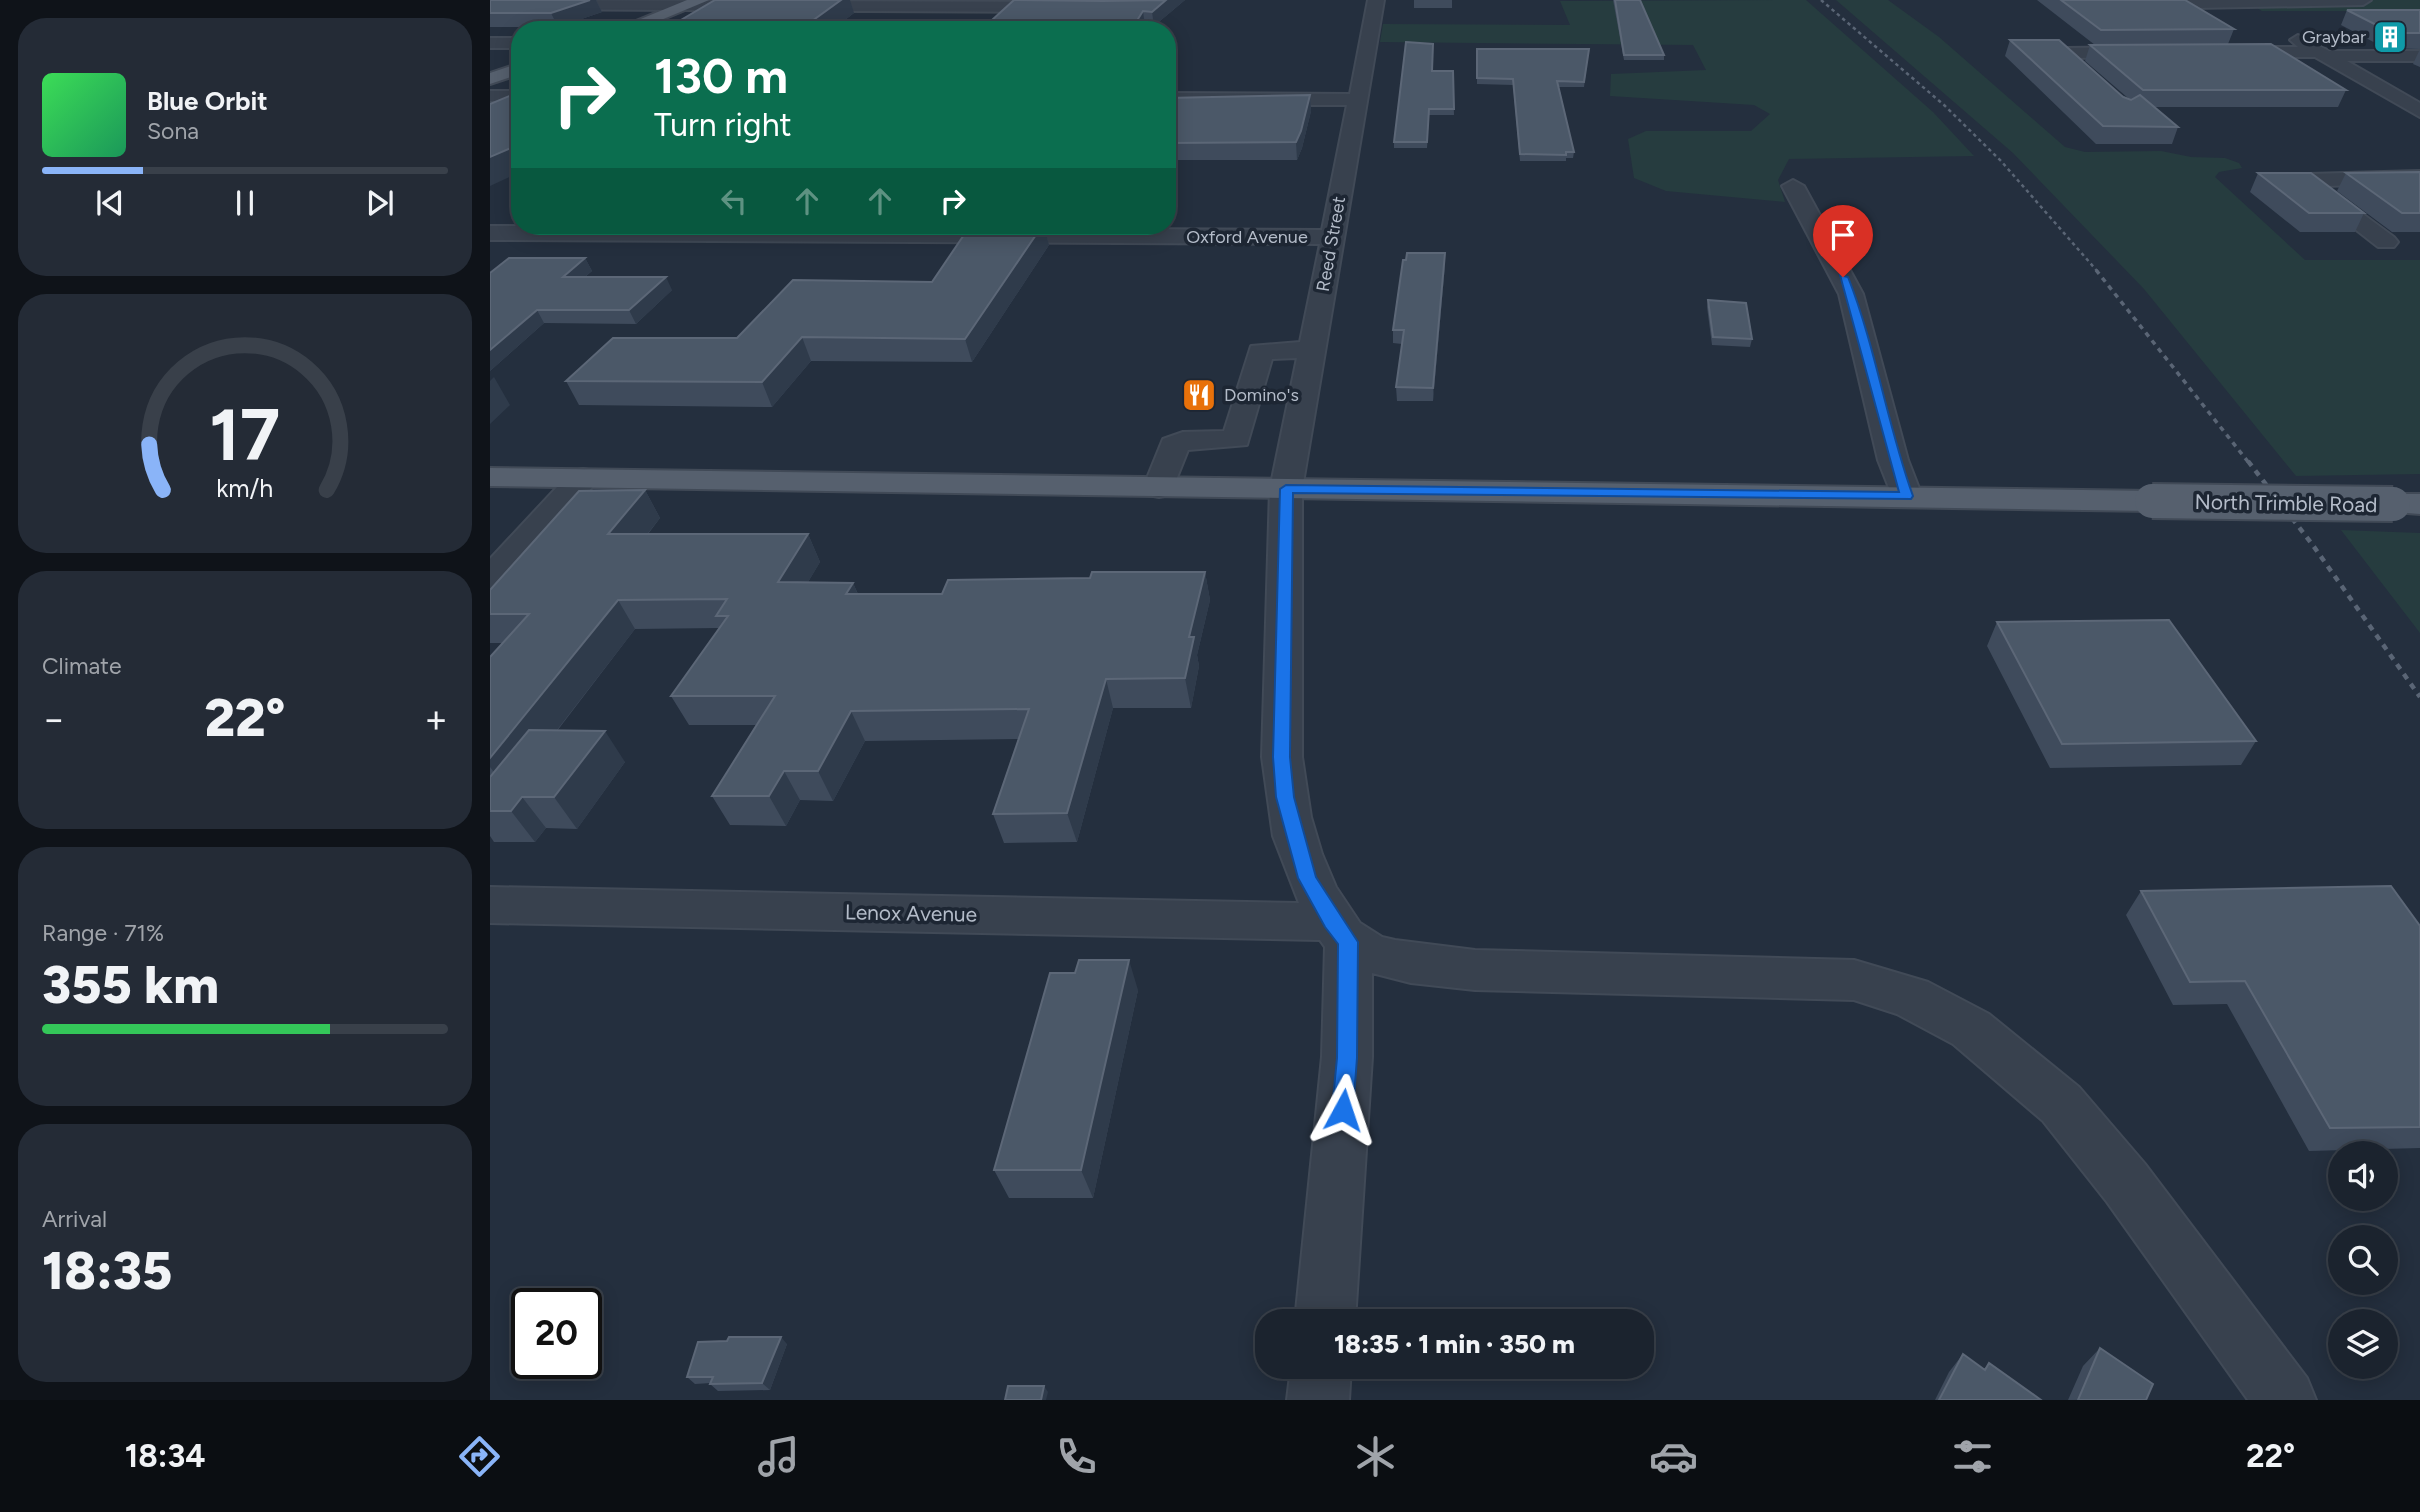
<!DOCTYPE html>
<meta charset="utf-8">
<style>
body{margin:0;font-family:Figtree,sans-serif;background:#242b36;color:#f1f3f6;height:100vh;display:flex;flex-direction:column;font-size:26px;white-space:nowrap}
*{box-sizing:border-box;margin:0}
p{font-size:23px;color:#a0a4aa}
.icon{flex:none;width:38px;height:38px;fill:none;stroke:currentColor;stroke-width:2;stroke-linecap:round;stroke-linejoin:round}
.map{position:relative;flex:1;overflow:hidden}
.details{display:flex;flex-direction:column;gap:18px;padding:18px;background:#0f1319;width:490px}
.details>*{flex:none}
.banner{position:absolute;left:21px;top:21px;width:665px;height:214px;border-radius:28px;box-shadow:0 4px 18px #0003,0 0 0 2px #39404a;background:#0b6e4f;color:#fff;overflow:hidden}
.fabs{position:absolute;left:1838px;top:1141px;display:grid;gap:14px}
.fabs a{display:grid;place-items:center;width:70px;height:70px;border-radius:50%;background:#1b232e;box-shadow:0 4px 18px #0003,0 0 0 2px #39404a;font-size:35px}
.speed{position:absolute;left:21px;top:1288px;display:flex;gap:14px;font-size:35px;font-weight:700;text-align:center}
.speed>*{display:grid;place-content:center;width:91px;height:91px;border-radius:50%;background:#1b232e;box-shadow:0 4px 18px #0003,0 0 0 2px #39404a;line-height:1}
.speed .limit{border:4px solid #111;border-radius:10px;background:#fff;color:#111}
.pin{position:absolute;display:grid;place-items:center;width:60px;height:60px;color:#fff;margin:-72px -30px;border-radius:50% 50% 50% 0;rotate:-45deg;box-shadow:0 0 7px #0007}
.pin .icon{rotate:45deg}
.me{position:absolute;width:77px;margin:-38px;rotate:5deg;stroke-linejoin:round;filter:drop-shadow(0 0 5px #0008)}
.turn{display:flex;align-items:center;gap:24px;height:147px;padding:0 28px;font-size:32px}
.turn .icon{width:91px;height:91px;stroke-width:2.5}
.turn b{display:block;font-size:49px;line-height:60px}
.lanes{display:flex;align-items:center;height:66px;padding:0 28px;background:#0003;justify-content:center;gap:35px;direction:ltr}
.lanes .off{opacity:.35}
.big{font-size:52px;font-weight:800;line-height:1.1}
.details .card{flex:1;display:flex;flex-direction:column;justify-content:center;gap:10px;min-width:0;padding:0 24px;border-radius:28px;background:#242b36}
.details .dial{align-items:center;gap:0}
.dial svg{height:182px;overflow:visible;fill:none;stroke:#39404a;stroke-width:7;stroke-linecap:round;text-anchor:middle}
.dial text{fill:#f1f3f6;stroke:none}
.song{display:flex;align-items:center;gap:21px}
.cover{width:84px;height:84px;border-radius:10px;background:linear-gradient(135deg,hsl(130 70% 55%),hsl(150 70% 35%))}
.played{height:7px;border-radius:4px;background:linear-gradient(90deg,#8ab4f8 25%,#39404a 25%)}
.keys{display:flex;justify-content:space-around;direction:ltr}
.heat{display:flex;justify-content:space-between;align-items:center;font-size:38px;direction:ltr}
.charge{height:10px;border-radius:5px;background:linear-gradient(90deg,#34c759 71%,#39404a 0)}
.trip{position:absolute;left:765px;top:1309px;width:399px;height:70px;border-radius:28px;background:#1b232e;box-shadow:0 4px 18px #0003,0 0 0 2px #39404a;font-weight:800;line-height:70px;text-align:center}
.dock{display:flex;height:112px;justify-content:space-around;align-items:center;background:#0b0e12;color:#a0a4aa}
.dock .icon{width:49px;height:49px}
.dock .current{color:#8ab4f8}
.dock b{font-size:32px;color:#f1f3f6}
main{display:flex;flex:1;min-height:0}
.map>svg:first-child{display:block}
.green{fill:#263c3f}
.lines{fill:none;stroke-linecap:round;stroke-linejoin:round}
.minor-casing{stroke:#414a57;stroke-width:4}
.major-casing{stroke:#414a57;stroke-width:4}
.minor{fill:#38414e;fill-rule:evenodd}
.major{fill:#56606e;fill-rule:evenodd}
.rail-far2{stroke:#5a6575;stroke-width:2.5;stroke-dasharray:3.5 3.5;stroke-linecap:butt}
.rail-far1{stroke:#5a6575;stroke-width:3.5;stroke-dasharray:5 5;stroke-linecap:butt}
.rail{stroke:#5a6575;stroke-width:4.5;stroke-dasharray:6 6;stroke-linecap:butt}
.major-bridge-casing{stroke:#414a57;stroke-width:38;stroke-linecap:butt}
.major-bridge{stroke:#56606e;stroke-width:34}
.wall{fill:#3f4b5c}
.shaded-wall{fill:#2f3b4b}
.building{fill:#4b5868;stroke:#5c6777;stroke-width:2}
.route{fill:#1a73e8;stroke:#114b97;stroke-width:2}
.labels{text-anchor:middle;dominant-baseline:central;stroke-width:7;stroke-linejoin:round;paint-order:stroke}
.far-poi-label{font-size:18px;fill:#b4bcc9;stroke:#1d2633;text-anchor:end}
.far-street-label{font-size:18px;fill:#b4bcc9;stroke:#1d2633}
.street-label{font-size:21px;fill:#b4bcc9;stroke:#1d2633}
</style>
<main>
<section class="details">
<div class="card">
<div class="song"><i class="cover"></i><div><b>Blue Orbit</b><p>Sona</p></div></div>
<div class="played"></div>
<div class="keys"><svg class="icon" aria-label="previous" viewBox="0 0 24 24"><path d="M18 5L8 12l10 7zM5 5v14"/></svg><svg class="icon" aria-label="pause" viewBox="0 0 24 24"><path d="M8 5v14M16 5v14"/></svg><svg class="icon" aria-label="next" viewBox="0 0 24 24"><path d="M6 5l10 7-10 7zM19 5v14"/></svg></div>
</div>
<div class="card dial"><svg viewBox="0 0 100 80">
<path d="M14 69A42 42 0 1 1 86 69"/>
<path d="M14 69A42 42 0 0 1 8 49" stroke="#8ab4f8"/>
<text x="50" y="56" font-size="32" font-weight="700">17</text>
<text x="50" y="72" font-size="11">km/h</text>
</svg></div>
<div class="card"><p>Climate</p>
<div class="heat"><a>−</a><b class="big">22°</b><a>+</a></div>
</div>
<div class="card"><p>Range · 71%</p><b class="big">355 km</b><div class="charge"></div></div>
<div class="card"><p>Arrival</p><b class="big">18:35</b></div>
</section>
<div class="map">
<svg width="1930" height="1400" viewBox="0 0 1930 1400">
<rect width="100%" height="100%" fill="#242f3e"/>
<!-- green -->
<path class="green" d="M 1316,0 L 1443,112 L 1484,156 L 1299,159 L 1288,180 L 1295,202 L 1176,191 L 1144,178 L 1138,139 L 1156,131 L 1261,131 L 1280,114 L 1264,105 L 1120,96 L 1121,74 L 1216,70 L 1203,45 L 890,42 L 893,24 L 1080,25 L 1070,1 Z
M 1346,0 L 1398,0 L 1449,37 L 1575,147 L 1595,152 L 1671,151 L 1701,157 L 1735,158 L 1749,163 L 1752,168 L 1729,172 L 1725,177 L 1815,260 L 1930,260 L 1930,474 L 1806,476 L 1654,289 L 1523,153 Z
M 1754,0 L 1930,0 L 1930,11 L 1772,11 Z
M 1851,530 L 1930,533 L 1930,633 Z"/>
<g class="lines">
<!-- minor casing -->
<g class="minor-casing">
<path id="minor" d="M 0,0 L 568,2 L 576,7 L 568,12 L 0,9 Z
M 878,0 L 894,0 L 812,489 L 812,757 L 821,817 L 832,854 L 846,887 L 870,923 L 892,937 L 905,940 L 985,950 L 1364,960 L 1438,982 L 1499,1014 L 1589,1087 L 1655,1164 L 1817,1378 L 1826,1400 L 1758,1400 L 1617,1202 L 1553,1121 L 1463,1044 L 1407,1014 L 1364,1000 L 985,990 L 921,983 L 882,973 L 882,1057 L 865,1321 L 805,1321 L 832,1057 L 835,947 L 830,940 L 0,923 L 0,887 L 809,903 L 783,836 L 772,757 L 780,489 L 807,358 L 782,359 L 757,445 L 698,450 L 680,495 L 669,497 L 658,495 L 653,488 L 673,439 L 693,432 L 734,431 L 761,346 L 810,342 L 830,244 L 0,240 L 0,226 L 832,230 L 857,105 L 677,105 L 677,93 L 860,94 Z
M 1881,0 L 1873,5 L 1650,9 L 1642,4 L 1648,0 Z
M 1808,35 L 1839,51 L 1930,51 L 1930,61 L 1857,61 L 1930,103 L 1930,117 L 1825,57 L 1743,57 L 1735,52 L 1743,47 L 1808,47 L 1800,40 Z
M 0,38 L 30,38 L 30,48 L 0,48 Z
M 1651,47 L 1659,52 L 1657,56 L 1587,58 L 1615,83 L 1606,88 L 1600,87 L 1567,56 L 1570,49 L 1576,48 Z
M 0,91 L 30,91 L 30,101 L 0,101 Z
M 1930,171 L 1930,183 L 1835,186 L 1904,237 L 1908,242 L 1904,247 L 1888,247 L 1806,183 L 1812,176 L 1819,174 Z
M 1303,180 L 1314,186 L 1373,294 L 1418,460 L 1432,496 L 1427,503 L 1416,506 L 1405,503 L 1388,460 L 1349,294 L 1292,186 Z
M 93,469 L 104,471 L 109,478 L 104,485 L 12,586 L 0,590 L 0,559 L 82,471 Z
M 801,1367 L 861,1367 L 859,1400 L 797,1400 Z"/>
</g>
<!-- major casing -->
<g class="major-casing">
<path id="major" d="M 197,0 L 219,0 L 147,30 L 124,30 Z
M 30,63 L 30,74 L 0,84 L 0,73 Z
M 0,468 L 1662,491 L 1673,494 L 1678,501 L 1673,508 L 1662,511 L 0,486 Z
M 1903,494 L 1930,494 L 1930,514 L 1892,511 L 1887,504 L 1892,497 Z"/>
</g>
<!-- minor -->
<use href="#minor" class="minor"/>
<!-- major -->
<use href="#major" class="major"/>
<!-- rail-far2 -->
<path class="rail-far2" d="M 1331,0 L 1454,105 L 1511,161 L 1608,272"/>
<!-- rail-far1 -->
<path class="rail-far1" d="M 1606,270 L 1759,463"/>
<!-- rail -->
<path class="rail" d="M 1758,461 L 1822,544 L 1930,697"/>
<!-- major-bridge casing -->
<g class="major-bridge-casing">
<path id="major-bridge" d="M 1662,501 L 1903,504"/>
</g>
<!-- major-bridge -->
<use href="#major-bridge" class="major-bridge"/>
</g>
<!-- wall -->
<path class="wall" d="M 0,0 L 106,0 L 112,12 L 68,27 L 0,27 Z
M 695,0 L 664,26 L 655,26 L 653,30 L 491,30 L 613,1 Z
M 924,0 L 962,0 L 962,8 L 924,8 Z
M 1123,0 L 1150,0 L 1174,55 L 1174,60 L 1134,60 Z
M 1547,0 L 1695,0 L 1744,29 L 1738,44 L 1856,90 L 1848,107 L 1664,107 L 1688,127 L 1682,144 L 1606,144 L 1515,56 L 1520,40 L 1638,98 L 1595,61 L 1600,45 L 1605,45 Z
M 1857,10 L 1930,10 L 1930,49 L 1895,48 L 1851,25 Z
M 364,13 L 342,30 L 174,30 Z
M 987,49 L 1099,49 L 1094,87 L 1069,87 L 1084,152 L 1083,158 L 1076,158 L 1076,161 L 1030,161 L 1023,85 L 987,84 Z
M 1930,49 L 1930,67 L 1923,64 Z
M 942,71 L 963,71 L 964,115 L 939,115 L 937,148 L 904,148 L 904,142 Z
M 820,95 L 821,111 L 812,148 L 807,160 L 677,160 L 677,98 Z
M 1930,172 L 1930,232 L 1902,232 L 1847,191 L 1856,173 Z
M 1768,173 L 1874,213 L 1865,232 L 1810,232 L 1760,192 Z
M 480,226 L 554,226 L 559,245 L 482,362 L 321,361 L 282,407 L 89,405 L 76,381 L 247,338 L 442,282 Z
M 95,258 L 102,271 L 95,277 L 182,290 L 146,324 L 54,323 L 0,371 L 0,273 Z
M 955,265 L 943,401 L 907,401 L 906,387 L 912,344 L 903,343 L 903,330 Z
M 1218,300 L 1262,339 L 1260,347 L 1222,345 L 1217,307 Z
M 155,490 L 170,518 L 158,534 L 318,534 L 330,562 L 318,582 L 363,583 L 368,594 L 452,594 L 600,578 L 715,572 L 720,600 L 707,655 L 709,666 L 701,708 L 623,708 L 587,842 L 514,843 L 503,814 L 529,739 L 375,741 L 343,801 L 310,800 L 296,826 L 240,825 L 222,796 L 266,725 L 199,725 L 181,696 L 229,628 L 145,629 L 67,731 L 135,762 L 87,829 L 56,828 L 45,842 L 4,842 L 0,836 L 0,657 L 13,643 L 0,643 L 0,590 Z
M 1507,622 L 1766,741 L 1751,765 L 1560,768 L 1497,646 Z
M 1651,891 L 1930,926 L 1930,1148 L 1819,1151 L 1737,1004 L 1683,1005 L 1636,915 Z
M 648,990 L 603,1198 L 519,1198 L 504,1170 Z
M 237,1341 L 297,1344 L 280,1390 L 228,1391 L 220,1384 L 221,1383 L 205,1384 L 197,1377 Z
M 1610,1348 L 1656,1400 L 1578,1400 L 1593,1366 Z
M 1473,1354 L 1494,1369 L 1499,1363 L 1551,1400 L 1445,1400 L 1459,1372 Z"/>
<!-- shaded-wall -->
<path class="shaded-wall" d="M 100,0 L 106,0 L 112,12 L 68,27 L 61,13 Z
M 351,0 L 360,0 L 364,13 L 342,30 L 325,30 L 322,21 Z
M 676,0 L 695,0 L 664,26 L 662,12 Z
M 653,11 L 655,26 L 653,30 L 641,30 Z
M 310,21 L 312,30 L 297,30 Z
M 820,95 L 821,111 L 812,148 L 807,160 L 806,142 Z
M 30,144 L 30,172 L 0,186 L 0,157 Z
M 552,226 L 554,226 L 559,245 L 482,362 L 475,339 Z
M 955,253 L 955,265 L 943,401 L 943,388 Z
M 95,258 L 102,271 L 79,290 L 73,277 Z
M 176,277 L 182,290 L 146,324 L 139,310 Z
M 47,310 L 54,323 L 0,371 L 0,350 Z
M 312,337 L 321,361 L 282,407 L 272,382 Z
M 4,377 L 20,405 L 0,424 L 0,381 Z
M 155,490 L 170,518 L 135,562 L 118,534 Z
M 318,534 L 330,562 L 301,611 L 288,582 Z
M 715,572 L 720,600 L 707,655 L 709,666 L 701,708 L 695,678 L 699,637 Z
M 363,583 L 375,611 L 356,594 Z
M 128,600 L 145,629 L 19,792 L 0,767 L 0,758 Z
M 616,679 L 623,708 L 587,842 L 577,813 Z
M 361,711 L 375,741 L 343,801 L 328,771 Z
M 115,731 L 135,762 L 87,829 L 64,797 Z
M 294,771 L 310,800 L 296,826 L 279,796 Z
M 32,797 L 56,828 L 45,842 L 21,811 Z
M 639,960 L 648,990 L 603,1198 L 591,1170 Z
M 291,1337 L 297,1344 L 280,1390 L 272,1383 Z
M 554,1386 L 558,1392 L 556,1400 L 551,1400 Z"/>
<!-- building -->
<path class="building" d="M 0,0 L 100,0 L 61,13 L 0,13 Z
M 225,0 L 351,0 L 322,21 L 310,21 L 297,30 L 174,30 Z
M 524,0 L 613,1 L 676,0 L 662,12 L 653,11 L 641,30 L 491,30 Z
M 1125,0 L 1150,0 L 1174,55 L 1134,55 Z
M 1571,0 L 1695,0 L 1744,29 L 1611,30 Z
M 1857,10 L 1930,10 L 1930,33 L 1902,33 Z
M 1520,40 L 1569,40 L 1633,97 L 1641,100 L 1650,95 L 1688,127 L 1613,126 Z
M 916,42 L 943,44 L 942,71 L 963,71 L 964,109 L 939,109 L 937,142 L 904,142 Z
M 1781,44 L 1856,90 L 1653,90 L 1600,45 Z
M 987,49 L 1099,49 L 1094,82 L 1067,81 L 1084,152 L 1076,152 L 1076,155 L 1030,154 L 1023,79 L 987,78 Z
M 29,92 L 30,92 L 30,144 L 0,157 L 0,104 Z
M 820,95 L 811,131 L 806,142 L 677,143 L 677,98 Z
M 1930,172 L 1930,213 L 1912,213 L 1856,173 Z
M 1768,173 L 1821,173 L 1874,213 L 1819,213 Z
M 480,226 L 552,226 L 475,339 L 312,337 L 272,382 L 76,381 L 123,338 L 247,338 L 303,280 L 442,282 Z
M 917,253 L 955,253 L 943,388 L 906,387 L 914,330 L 903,330 L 913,260 L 916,260 Z
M 19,258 L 95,258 L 73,277 L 176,277 L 139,310 L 47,310 L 0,350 L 0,273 Z
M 1218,300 L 1256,303 L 1262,339 L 1223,337 Z
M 155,490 L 118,534 L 318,534 L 288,582 L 363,583 L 356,594 L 452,594 L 458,580 L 600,578 L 602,572 L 715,572 L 699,637 L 704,637 L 695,678 L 616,679 L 577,813 L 503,814 L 539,709 L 361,711 L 328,771 L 294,771 L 279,796 L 222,796 L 285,696 L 181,696 L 238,616 L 226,616 L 237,599 L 128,600 L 0,758 L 0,657 L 39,614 L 0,614 L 0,590 L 89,491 Z
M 1679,620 L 1766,741 L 1572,744 L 1507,622 Z
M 39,730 L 115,731 L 64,797 L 32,797 L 21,811 L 0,811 L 0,777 Z
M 1901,886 L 1930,926 L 1930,1127 L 1840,1128 L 1755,981 L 1700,982 L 1651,891 Z
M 589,960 L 639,960 L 591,1170 L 504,1170 L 560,973 L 585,973 Z
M 239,1337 L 291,1337 L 272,1383 L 220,1384 L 223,1377 L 197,1377 L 208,1342 L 237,1341 Z
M 1610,1348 L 1663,1384 L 1656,1400 L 1588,1400 Z
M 1473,1354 L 1495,1370 L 1499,1363 L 1551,1400 L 1449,1400 Z
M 518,1386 L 554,1386 L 551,1400 L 515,1400 Z"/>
<!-- route -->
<path class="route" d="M 1350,275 L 1358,277 C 1386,348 1397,424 1423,496 L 1421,499 L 803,493 L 800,757 L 804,797 L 826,877 L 868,942 L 867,1058 L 863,1110 L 860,1117 L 853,1120 L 845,1117 L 842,1110 L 847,1058 L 848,944 L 835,927 L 808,878 L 786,797 L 783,757 L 790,489 L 796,485 L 1409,492 Z"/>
<!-- icons -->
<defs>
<g id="building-square" transform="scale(1.75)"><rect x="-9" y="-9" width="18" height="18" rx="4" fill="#0f9aa8" stroke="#1d2633"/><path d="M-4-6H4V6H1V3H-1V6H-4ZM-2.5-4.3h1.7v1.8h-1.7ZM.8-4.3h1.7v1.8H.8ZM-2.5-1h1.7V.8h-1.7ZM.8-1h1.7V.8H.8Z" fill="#fff"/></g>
<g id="restaurant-square" transform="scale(1.75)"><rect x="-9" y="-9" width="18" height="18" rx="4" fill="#e8710a" stroke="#1d2633"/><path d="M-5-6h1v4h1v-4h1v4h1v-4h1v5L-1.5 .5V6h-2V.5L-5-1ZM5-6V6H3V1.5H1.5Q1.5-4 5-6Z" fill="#fff"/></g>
</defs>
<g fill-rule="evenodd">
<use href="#building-square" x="1900" y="37"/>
<use href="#restaurant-square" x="709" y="395"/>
</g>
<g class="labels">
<!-- far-poi labels -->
<g class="far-poi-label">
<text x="1876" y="37">Graybar</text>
<text x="734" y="395" text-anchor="start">Domino's</text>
</g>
<!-- far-street labels -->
<g class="far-street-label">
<text x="757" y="237">Oxford Avenue</text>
<text transform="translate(841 244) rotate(-80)">Reed Street</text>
</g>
<!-- street labels -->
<g class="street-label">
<text transform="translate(1796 503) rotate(1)">North Trimble Road</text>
<text transform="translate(421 913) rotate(1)">Lenox Avenue</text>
</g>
</g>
</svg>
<div class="fabs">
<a><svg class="icon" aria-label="sound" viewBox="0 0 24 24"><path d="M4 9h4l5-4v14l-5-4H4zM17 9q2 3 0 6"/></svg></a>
<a><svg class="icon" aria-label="search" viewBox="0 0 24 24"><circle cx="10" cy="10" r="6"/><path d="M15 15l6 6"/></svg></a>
<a><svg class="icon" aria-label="layers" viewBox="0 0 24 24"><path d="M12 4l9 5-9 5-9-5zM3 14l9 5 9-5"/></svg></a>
</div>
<div class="speed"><div class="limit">20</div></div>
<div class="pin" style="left:1353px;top:277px;background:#d93025"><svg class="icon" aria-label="arrive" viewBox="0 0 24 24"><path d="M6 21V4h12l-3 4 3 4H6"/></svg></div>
<svg class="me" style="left:853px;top:1110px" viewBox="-20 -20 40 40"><path d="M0-17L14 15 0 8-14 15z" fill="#1a73e8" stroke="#fff" stroke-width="4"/></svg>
<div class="trip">18:35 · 1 min · 350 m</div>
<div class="banner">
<div class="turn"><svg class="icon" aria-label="right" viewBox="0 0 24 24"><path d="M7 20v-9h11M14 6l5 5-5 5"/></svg><div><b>130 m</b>Turn right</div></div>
<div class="lanes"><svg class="icon off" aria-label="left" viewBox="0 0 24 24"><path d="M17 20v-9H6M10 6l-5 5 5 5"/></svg><svg class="icon off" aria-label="ahead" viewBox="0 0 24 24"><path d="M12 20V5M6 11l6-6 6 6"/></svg><svg class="icon off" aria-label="ahead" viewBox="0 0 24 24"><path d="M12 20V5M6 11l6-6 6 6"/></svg><svg class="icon" aria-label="right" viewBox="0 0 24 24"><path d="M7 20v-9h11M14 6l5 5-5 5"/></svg></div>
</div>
</div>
</main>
<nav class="dock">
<b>18:34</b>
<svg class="icon current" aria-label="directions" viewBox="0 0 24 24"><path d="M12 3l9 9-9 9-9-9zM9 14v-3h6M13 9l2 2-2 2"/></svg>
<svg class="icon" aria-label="music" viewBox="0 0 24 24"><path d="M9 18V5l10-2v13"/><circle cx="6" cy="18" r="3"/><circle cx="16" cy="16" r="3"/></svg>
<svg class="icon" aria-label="phone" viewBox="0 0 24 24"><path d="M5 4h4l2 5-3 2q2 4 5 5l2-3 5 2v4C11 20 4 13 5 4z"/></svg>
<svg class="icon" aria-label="climate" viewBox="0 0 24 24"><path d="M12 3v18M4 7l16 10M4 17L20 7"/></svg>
<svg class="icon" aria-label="car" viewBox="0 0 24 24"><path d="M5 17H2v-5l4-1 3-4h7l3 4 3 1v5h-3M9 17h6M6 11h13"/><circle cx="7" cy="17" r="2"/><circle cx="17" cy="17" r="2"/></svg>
<svg class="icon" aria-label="filters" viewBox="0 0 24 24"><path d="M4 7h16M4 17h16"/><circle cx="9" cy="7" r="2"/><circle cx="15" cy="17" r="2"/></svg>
<b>22°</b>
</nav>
